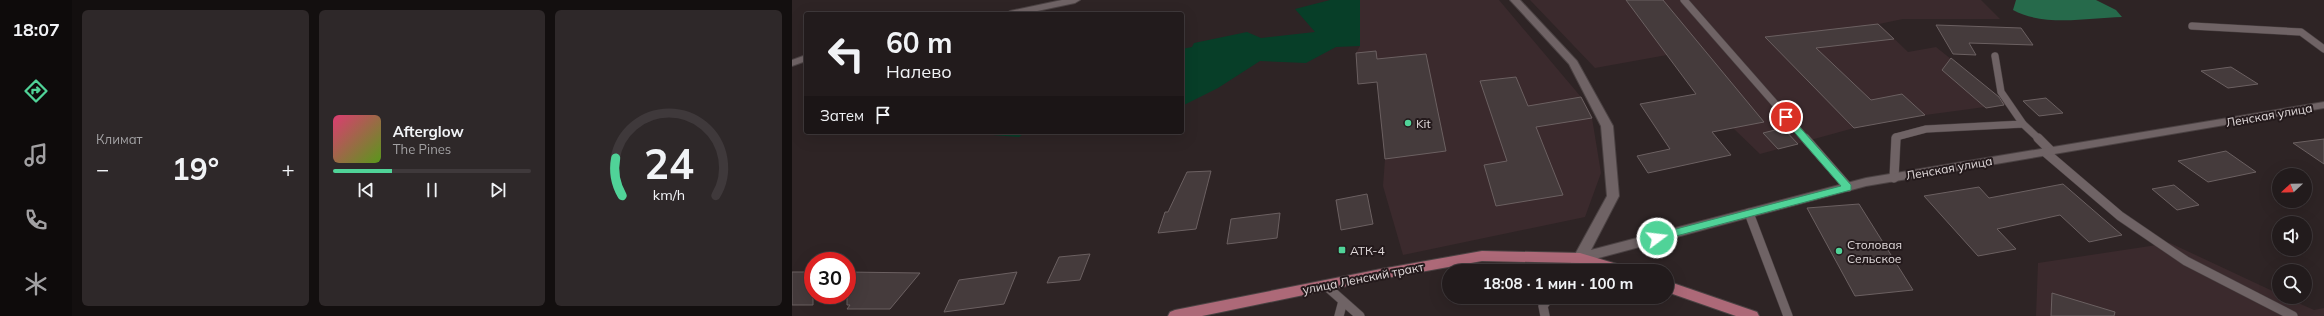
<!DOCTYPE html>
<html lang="ru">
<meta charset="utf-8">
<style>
body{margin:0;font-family:Mulish,sans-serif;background:#2e2829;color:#f1f3f6;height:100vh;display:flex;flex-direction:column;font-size:15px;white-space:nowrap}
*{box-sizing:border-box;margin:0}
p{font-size:13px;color:#a2a1a3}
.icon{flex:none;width:22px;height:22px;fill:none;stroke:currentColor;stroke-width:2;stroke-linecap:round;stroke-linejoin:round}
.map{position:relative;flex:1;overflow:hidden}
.sheet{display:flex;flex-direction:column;gap:10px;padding:10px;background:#130f0f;width:720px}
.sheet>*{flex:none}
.hud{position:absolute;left:12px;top:12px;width:380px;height:122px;border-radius:4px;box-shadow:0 4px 16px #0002,0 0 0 1px #3f393b;background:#221b1c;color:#f1f3f6;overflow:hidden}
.needle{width:26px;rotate:248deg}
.buttons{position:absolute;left:1480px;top:168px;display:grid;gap:8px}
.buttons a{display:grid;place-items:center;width:40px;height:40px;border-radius:50%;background:#221b1c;box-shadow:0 4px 16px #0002,0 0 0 1px #3f393b;font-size:20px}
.speed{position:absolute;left:12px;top:252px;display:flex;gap:8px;font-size:20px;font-weight:700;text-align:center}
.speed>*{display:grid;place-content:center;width:52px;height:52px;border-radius:50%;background:#221b1c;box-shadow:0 4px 16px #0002,0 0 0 1px #3f393b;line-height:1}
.speed .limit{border:6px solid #d22;background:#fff;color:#111}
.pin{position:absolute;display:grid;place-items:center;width:34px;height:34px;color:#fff;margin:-17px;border:2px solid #fff;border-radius:50%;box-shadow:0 1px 4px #0007}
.me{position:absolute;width:44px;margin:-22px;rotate:75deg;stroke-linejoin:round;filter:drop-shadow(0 0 3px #0008)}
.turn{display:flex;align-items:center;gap:14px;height:84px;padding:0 16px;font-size:18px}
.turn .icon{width:52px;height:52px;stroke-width:2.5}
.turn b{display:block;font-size:28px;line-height:34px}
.then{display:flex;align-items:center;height:38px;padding:0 16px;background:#0003;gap:8px;font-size:15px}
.big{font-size:30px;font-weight:700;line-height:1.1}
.sheet .tile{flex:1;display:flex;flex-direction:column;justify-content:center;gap:6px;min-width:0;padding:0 14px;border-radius:6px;background:#2e2829}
.sheet .dial{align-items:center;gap:0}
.dial svg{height:104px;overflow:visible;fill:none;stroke:#3f393b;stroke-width:7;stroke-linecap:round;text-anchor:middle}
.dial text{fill:#f1f3f6;stroke:none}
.song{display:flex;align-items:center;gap:12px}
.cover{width:48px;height:48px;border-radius:6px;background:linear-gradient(135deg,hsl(340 70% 55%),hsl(90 70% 35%))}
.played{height:4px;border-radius:2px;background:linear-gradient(90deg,#50d398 30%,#3f393b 30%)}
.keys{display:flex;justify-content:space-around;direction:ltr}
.heat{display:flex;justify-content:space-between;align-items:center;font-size:22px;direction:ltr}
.sheet .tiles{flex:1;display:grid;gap:10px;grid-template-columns:repeat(3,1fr)}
.trip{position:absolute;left:650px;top:264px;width:232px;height:40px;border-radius:20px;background:#221b1c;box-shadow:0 4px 16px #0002,0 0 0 1px #3f393b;font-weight:700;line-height:40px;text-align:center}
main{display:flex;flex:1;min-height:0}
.dock{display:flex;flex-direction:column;width:72px;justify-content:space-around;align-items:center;background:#0e0b0b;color:#a2a1a3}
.dock .icon{width:28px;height:28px}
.dock .active{color:#50d398}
.dock b{font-size:18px;color:#f1f3f6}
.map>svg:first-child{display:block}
.built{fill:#3b2a2d}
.green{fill:#073e28}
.forest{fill:#266a4b}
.building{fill:#453b3c;stroke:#6b6061}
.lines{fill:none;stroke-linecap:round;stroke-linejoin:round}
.service-far1-casing{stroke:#4b4243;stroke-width:8}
.service-casing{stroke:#4b4243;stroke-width:10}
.minor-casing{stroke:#4b4243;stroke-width:2}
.primary-casing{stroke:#4b4243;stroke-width:2}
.service-far1{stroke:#6f6365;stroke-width:7}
.service{stroke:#6f6365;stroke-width:9}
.minor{fill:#6f6365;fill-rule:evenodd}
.primary{fill:#ad6978;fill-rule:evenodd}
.route{fill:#50d398;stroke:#348963}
.poi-dot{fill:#50d398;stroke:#241a1c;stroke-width:1.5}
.labels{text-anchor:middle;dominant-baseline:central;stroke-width:4;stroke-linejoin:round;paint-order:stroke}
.street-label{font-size:12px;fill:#e0d9da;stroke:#241a1c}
.poi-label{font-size:12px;fill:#e0d9da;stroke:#241a1c;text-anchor:start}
</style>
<main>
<nav class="dock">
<b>18:07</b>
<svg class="icon active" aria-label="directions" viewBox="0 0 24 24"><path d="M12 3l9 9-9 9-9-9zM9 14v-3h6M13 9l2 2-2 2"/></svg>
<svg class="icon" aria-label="music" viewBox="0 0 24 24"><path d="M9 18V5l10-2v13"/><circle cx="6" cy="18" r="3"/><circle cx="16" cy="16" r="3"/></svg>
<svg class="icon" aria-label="phone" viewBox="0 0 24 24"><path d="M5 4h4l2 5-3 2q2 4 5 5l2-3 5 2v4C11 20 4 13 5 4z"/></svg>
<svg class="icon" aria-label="climate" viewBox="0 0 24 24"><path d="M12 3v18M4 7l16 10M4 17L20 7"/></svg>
</nav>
<section class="sheet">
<div class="tiles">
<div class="tile"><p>Климат</p>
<div class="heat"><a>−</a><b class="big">19°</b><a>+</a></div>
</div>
<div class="tile">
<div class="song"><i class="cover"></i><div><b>Afterglow</b><p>The Pines</p></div></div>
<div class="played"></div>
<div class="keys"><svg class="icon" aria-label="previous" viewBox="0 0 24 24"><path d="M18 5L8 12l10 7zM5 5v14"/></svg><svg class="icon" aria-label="pause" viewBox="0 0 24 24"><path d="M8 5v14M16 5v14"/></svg><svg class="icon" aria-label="next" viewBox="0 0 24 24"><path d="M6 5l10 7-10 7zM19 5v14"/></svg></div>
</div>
<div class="tile dial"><svg viewBox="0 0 100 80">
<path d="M14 69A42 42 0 1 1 86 69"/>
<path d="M14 69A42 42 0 0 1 9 40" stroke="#50d398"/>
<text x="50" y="56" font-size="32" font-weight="700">24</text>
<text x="50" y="72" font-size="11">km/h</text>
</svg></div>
</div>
</section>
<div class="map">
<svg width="1532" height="316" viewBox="0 0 1532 316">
<rect width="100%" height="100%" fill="#2e2425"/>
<!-- built -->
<path class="built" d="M 568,0 L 707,0 L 789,97 L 800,118 L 809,173 L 793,217 L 611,255 L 591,186 L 593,159 L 585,82 L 564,53 L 568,46 Z
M 738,0 L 1189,0 L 1208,19 L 1111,19 L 1087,24 L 1116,52 L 1144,47 L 1215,104 L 1126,116 L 1062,128 L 968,154 L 941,128 L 918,99 L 875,55 L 803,68 Z
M 1378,243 L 1487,294 L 1487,297 L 1493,297 L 1522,310 L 1532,308 L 1532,316 L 1244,316 L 1246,263 Z"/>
<!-- green -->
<path class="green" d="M 538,0 L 568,0 L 568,46 L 544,47 L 514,63 L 468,61 L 426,88 L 390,106 L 390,49 L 400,47 L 402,43 L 455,32 L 469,38 L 523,32 L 503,9 Z
M 164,132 L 234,132 L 227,137 Z"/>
<!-- forest -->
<path class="forest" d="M 1224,0 L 1304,0 L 1324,10 L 1330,17 C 1296,18 1252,27 1221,10 Z"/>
<!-- building -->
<path class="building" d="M 834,0 L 871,0 L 972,122 L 920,132 L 939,155 L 856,173 L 845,156 L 878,149 L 848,104 L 904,94 Z
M 1086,24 L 1102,39 L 1024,48 L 1079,100 L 1110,94 L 1133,115 L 1062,128 L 973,37 Z
M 1144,25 L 1229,28 L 1241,45 L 1177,43 L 1184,55 L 1161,54 Z
M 584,51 L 585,59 L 634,54 L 654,151 L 593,159 L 585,82 L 566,84 L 564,53 Z
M 1159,58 L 1207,97 L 1212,105 L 1194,108 L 1150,70 Z
M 1439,67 L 1466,84 L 1436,88 L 1409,71 Z
M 724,77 L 736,106 L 789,97 L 800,118 L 744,127 L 771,195 L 704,206 L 692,165 L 715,161 L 688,81 Z
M 1254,98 L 1271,113 L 1247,116 L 1231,101 Z
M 991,128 L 1006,144 L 986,149 L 971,133 Z
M 1532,139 L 1532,164 L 1501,143 Z
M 1434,151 L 1464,172 L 1416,182 L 1386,161 Z
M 419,171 L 404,229 L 366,233 L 373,212 L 376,212 L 395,172 Z
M 1271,184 L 1330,235 L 1297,242 L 1268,215 L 1205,229 L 1224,249 L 1186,256 L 1132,196 L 1187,187 L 1197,198 Z
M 1382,185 L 1407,205 L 1385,210 L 1360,189 Z
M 575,194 L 581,224 L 549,230 L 544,200 Z
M 1067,204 L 1121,290 L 1063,296 L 1015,208 Z
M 488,213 L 485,238 L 435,244 L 439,219 Z
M 298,254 L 288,280 L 255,283 L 267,257 Z
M 0,272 L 21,272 L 21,305 L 0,305 Z
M 55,272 L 128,273 L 98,309 L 55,309 L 58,305 L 55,305 Z
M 225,272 L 212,304 L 152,312 L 167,280 Z
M 1260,293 L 1323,312 L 1322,316 L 1259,316 Z"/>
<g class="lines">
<!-- service-far1 casing -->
<g class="service-far1-casing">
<path id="service-far1" d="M 892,0 L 1014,139
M 1400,26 L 1509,32 L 1532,49
M 1203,56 L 1209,92 L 1231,124 L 1247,139
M 1104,139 L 1104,137 L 1134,129 L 1231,124"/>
</g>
<!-- service casing -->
<g class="service-casing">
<path id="service" d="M 1013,138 L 1056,187
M 1246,138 L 1259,151
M 1253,152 L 1328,216 L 1394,261 L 1501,316
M 1102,178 L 1104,138
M 957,213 L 996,316
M 778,271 L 788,258
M 533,285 L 568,316
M 547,316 L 551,301
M 753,316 L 751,306 L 758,297"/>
</g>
<!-- minor casing -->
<g class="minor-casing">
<path id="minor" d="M 270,0 L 288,0 L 283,3 L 231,14 L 213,14 L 218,11 Z
M 718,0 L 728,0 L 785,61 L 821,126 L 827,196 L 799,250 L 1074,178 L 1532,102 L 1532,108 L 1074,186 L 788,263 L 783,261 L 781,258 L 815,196 L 809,126 L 777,64 Z
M 14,55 L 14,61 L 0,66 L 0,60 Z"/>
</g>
<!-- primary casing -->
<g class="primary-casing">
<path id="primary" d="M 690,251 L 788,253 L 835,267 L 837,271 L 814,271 L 788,263 L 690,261 L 589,279 L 410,316 L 376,316 L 378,312 L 383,310 L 589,269 Z
M 875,281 L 965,312 L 967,316 L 944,316 L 875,292 Z"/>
</g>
<!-- service-far1 -->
<use href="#service-far1" class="service-far1"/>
<!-- service -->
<use href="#service" class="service"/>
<!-- minor -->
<use href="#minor" class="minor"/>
<!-- primary -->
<use href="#primary" class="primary"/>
</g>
<!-- route -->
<path class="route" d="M 991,115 L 997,115 L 1059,185 L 1059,190 L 865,241 L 861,240 L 861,235 L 1049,186 L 991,119 Z"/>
<!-- markers -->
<g class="poi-dot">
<circle cx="616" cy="123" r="4"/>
<rect x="546" y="246" width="8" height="8" rx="2"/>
<circle cx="1047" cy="251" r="4"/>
</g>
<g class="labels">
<!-- street labels -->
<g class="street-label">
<text transform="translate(1477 115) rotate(-10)">Ленская улица</text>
<text transform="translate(1157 168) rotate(-10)">Ленская улица</text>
<text transform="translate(571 278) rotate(-11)">улица Ленский тракт</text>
</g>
<!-- poi labels -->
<g class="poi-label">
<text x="624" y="123">Kit</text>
<text x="1055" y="244">Столовая<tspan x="1055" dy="14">Сельское</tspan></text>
<text x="558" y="250">АТК-4</text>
</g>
</g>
</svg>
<div class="buttons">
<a><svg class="needle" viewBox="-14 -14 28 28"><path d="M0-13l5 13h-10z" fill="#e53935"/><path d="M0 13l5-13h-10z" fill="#a2a1a3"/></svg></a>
<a><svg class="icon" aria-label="sound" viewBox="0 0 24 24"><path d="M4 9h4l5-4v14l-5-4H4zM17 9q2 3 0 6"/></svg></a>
<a><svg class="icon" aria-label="search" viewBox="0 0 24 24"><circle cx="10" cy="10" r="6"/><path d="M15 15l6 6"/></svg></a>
</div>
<div class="speed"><div class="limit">30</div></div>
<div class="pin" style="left:994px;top:117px;background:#d93025"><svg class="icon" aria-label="arrive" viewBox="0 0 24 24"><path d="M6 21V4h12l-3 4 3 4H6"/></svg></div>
<svg class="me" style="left:865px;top:238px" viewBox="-20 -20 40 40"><circle r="17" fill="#50d398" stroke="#fff" stroke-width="3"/><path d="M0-11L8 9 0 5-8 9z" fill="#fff"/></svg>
<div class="trip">18:08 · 1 мин · 100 m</div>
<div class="hud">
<div class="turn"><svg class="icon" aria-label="left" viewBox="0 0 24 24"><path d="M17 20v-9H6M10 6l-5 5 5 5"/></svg><div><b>60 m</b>Налево</div></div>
<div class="then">Затем<svg class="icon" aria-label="arrive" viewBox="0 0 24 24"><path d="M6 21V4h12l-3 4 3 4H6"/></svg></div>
</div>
</div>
</main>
